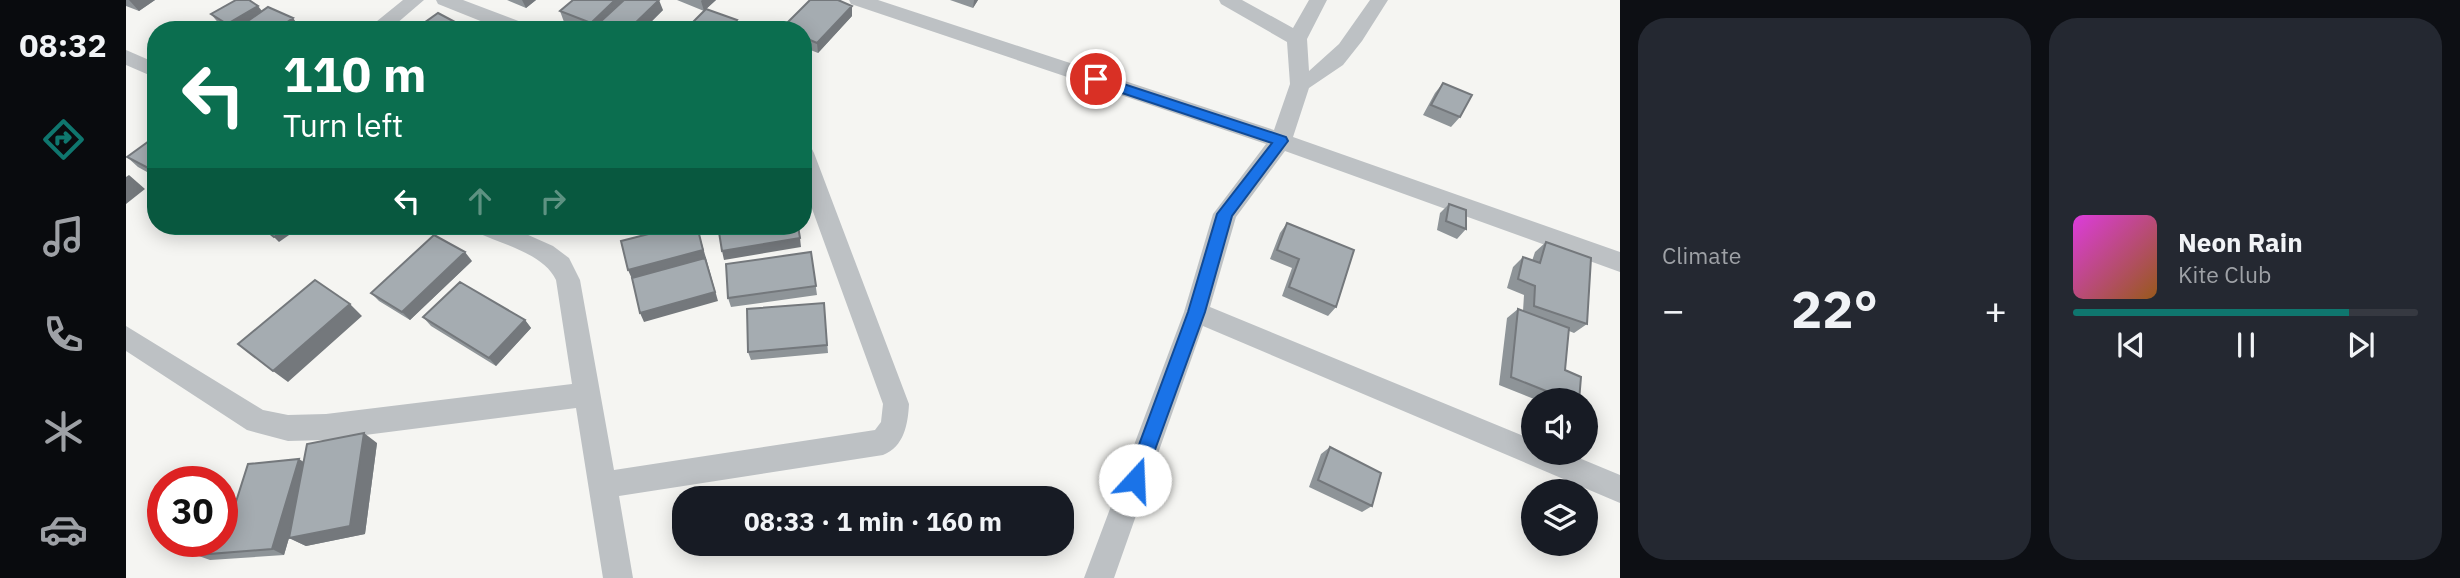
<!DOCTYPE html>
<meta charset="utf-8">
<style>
body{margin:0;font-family:"IBM Plex Sans",sans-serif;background:#242831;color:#f1f3f6;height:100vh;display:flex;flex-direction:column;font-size:26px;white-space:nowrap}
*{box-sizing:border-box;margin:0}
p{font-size:23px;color:#9ea1a6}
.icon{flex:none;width:38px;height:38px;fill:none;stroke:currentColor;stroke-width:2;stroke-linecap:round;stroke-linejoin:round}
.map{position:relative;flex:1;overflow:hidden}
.side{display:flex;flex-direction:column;gap:18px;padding:18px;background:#0d0f14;width:840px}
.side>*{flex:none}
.hud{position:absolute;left:21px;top:21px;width:665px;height:214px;border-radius:28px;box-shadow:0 4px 18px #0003;background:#0b6e4f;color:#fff;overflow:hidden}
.tools{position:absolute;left:1395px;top:388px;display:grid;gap:14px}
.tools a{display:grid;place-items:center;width:77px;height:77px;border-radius:50%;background:#171b24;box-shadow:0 4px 18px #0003;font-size:35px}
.speed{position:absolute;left:21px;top:466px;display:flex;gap:14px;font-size:35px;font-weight:700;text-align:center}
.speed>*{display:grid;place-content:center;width:91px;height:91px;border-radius:50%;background:#171b24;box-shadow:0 4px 18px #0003;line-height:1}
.speed .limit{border:10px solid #d22;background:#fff;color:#111}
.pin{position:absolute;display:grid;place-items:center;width:60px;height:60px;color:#fff;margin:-30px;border:4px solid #fff;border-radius:50%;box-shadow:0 2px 7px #0007}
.me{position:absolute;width:77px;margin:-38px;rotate:20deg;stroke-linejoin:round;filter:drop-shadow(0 0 5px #0008)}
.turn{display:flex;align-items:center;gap:24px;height:147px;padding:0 21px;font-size:32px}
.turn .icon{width:91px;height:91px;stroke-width:2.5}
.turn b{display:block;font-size:49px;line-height:60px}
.lanes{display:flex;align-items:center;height:66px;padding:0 21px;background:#0003;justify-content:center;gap:35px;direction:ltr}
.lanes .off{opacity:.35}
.big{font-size:52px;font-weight:700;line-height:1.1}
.side .tile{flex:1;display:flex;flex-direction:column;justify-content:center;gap:10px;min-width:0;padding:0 24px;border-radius:28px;background:#242831}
.song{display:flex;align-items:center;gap:21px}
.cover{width:84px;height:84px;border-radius:10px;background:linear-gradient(135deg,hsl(300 70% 55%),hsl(30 70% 35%))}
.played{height:7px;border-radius:4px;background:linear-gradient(90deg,#0f766e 80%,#363941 80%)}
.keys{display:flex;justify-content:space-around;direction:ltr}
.heat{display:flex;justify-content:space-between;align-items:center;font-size:38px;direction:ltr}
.side .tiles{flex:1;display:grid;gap:18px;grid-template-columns:repeat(2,1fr)}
.trip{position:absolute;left:546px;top:486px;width:402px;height:70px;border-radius:28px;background:#171b24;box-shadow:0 4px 18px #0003;font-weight:700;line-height:70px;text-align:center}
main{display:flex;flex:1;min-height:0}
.dock{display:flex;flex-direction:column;width:126px;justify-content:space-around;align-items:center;background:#090b0e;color:#9ea1a6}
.dock .icon{width:49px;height:49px}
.dock .current{color:#0f766e}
.dock b{font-size:32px;color:#f1f3f6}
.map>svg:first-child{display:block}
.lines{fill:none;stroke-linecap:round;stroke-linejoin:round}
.street{fill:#bdc1c4;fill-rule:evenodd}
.wall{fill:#8e9498}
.shaded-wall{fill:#74787c}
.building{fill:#a5acb1;stroke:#74787c;stroke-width:2}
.route{fill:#1a73e8;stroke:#114b97;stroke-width:2}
</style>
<main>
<nav class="dock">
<b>08:32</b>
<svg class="icon current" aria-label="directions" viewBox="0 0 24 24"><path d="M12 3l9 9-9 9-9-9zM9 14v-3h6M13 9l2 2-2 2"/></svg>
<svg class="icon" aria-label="music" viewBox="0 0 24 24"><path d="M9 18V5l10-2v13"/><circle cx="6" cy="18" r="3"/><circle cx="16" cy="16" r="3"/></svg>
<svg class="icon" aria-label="phone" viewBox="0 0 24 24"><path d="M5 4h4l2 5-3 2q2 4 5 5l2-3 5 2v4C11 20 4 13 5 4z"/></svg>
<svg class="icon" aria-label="climate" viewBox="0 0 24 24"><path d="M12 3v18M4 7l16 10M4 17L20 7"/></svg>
<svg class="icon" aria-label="car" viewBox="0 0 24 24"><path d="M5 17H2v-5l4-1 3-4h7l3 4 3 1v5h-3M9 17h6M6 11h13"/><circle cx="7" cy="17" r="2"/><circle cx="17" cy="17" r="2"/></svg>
</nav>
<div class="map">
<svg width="1494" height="578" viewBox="0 0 1494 578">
<rect width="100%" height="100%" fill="#f5f5f2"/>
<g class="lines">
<!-- street -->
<path class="street" d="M 277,0 L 298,0 L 263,30 L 240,30 Z
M 310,0 L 337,0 L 403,25 L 406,30 L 377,30 L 312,4 Z
M 723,0 L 752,0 L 1148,130 L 1164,84 L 1161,42 L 1095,4 L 1093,0 L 1116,0 L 1167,28 L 1183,0 L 1201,0 L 1181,39 L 1183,71 L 1213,44 L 1244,0 L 1262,0 L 1236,41 L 1217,65 L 1183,88 L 1167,137 L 1494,252 L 1494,272 L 1159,151 L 1110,217 L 1084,307 L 1407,440 L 1407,453 L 1441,453 L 1494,475 L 1494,503 L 1077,326 L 988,578 L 958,578 L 1058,312 L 1087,214 L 1140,144 L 725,4 Z
M 0,50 L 30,63 L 30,78 L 0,65 Z
M 677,145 L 685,147 L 688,153 L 783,404 C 782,424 778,447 757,455 L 493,496 L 507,578 L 477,578 L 450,408 L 200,440 L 162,441 L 121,430 L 0,351 L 0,326 L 137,410 L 162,415 L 200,414 L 446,384 L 430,280 C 418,254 376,244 352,233 L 348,226 L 382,226 L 427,246 L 443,258 L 454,280 L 488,470 L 749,430 L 755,422 L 757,404 L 677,184 Z"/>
</g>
<!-- wall -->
<path class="wall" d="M 0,0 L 29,0 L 13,11 L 0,6 Z
M 381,0 L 410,0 L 400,8 Z
M 551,0 L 590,0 L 580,9 L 611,20 L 612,28 L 627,30 L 559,30 L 578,11 Z
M 824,0 L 852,0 L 847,8 Z
M 537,10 L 517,30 L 476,30 L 475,28 L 472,30 L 459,30 L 438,22 L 434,11 Z
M 136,11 L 175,29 L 173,30 L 102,30 L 94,25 L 85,14 Z
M 726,16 L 692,53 L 677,47 L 677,30 L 656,30 L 656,28 Z
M 1317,83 L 1334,117 L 1325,127 L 1297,115 L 1309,93 Z
M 30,136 L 30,177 L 12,167 L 1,157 Z
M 1323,204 L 1340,229 L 1331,239 L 1311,230 L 1314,213 Z
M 1161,223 L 1210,307 L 1202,316 L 1156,296 L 1166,268 L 1144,259 L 1154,233 Z
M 462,226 L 485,226 L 478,233 Z
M 1420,242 L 1461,324 L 1448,333 L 1443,331 L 1439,370 L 1453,401 L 1413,401 L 1373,385 L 1381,318 L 1392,309 L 1397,311 L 1398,295 L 1381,288 L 1387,267 L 1397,257 L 1406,261 L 1409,252 Z
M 685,252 L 691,295 L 605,307 L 602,298 Z
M 346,261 L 284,320 L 253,301 L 245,293 Z
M 698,303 L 702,353 L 625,360 L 622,352 Z
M 297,317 L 399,320 L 405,328 L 370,366 L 305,326 Z
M 251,443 L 239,534 L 180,546 L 163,538 L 158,555 L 84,560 L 70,555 L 178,462 Z
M 1204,447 L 1246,506 L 1236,512 L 1183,487 L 1195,454 Z"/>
<!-- shaded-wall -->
<path class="shaded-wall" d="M 3,0 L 29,0 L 13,11 Z
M 396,0 L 410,0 L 400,8 Z
M 489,0 L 503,0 L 473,23 L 475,28 L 472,30 L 467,30 L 465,23 Z
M 533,0 L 537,10 L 517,30 L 502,30 Z
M 576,0 L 590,0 L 578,11 L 575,1 Z
M 848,0 L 852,0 L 847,8 Z
M 132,6 L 140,16 L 118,30 L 106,30 L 101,24 Z
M 726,6 L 726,16 L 692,53 L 691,43 Z
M 167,18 L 175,29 L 173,30 L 150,30 Z
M 611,20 L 612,30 L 602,30 Z
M 3,175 L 19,189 L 0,204 L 0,177 Z
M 164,226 L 176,226 L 153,242 L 148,237 Z
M 475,226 L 485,226 L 478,233 Z
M 571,226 L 592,301 L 518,322 L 514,313 L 580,259 L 506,279 L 502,270 Z
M 674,238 L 675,247 L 598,260 L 596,251 Z
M 339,252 L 346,261 L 284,320 L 276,312 Z
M 224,304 L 236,316 L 162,382 L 147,371 Z
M 399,320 L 405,328 L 370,366 L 363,358 Z
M 238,433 L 251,443 L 239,534 L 180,546 L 163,538 Z
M 173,459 L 184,466 L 158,555 L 146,549 Z"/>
<!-- building -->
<path class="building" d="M 110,0 L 123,0 L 132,6 L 101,24 L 85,14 Z
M 447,0 L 489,0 L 465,23 L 434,11 Z
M 498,0 L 533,0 L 502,30 L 491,30 L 473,23 Z
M 684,0 L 712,0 L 726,6 L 691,43 L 677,37 L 677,30 L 660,30 L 656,28 Z
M 142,7 L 167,18 L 150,30 L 109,30 Z
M 580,9 L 611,20 L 602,30 L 559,30 Z
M 312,13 L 344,30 L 288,30 Z
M 615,25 L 627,30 L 610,30 Z
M 1317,83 L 1346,95 L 1334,117 L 1305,105 Z
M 30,136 L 30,167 L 26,170 L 1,157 Z
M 1323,204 L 1340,210 L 1340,229 L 1320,221 Z
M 1161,223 L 1228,250 L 1210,307 L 1163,287 L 1173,259 L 1151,250 Z
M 140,226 L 164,226 L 148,237 L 137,228 Z
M 554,226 L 571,226 L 577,250 L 502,270 L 495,241 Z
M 592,226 L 672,226 L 674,238 L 596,251 Z
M 308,235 L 339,252 L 276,312 L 245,293 Z
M 1420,242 L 1465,258 L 1461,324 L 1408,306 L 1409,286 L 1392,279 L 1397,257 L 1414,263 Z
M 685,252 L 690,286 L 602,298 L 600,264 Z
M 579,258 L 589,292 L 514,313 L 506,278 Z
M 189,280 L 224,304 L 147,371 L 112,344 Z
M 334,282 L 399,320 L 363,358 L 297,317 Z
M 698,303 L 701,345 L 622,352 L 621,309 Z
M 1392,309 L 1443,328 L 1439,370 L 1455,377 L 1453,401 L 1445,401 L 1385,377 Z
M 238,433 L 224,526 L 163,538 L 181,444 Z
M 1204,447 L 1255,473 L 1246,506 L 1192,480 Z
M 173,459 L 146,549 L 70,555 L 76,541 L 96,541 L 96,530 L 101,530 L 122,464 Z"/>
<!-- route -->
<path class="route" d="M 970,75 L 1160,137 L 1162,141 L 1106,216 L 1079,312 L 1018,480 L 1016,486 L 1009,489 L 1003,486 L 1000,480 L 1062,312 L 1091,214 L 1146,143 L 966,83 L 966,76 Z"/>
</svg>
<div class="tools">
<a><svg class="icon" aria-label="sound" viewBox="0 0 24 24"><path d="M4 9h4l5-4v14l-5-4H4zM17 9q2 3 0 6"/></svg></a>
<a><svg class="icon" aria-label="layers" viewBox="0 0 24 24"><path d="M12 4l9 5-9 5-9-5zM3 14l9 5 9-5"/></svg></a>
</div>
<div class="speed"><div class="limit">30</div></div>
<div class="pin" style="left:970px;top:79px;background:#d93025"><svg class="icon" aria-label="arrive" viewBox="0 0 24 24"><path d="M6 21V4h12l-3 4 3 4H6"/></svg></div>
<svg class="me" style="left:1009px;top:480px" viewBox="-20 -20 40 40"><circle r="19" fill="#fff"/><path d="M0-13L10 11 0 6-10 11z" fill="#1a73e8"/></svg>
<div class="trip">08:33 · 1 min · 160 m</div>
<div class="hud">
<div class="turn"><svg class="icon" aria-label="left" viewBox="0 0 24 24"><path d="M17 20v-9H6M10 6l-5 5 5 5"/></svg><div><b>110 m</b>Turn left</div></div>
<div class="lanes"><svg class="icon" aria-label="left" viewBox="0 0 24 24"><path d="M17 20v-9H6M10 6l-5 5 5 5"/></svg><svg class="icon off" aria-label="ahead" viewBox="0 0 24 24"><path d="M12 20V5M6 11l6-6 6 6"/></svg><svg class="icon off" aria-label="right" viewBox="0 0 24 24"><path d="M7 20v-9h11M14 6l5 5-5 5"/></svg></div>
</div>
</div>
<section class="side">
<div class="tiles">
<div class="tile"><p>Climate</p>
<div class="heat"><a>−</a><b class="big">22°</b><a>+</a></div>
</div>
<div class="tile">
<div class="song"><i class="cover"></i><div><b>Neon Rain</b><p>Kite Club</p></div></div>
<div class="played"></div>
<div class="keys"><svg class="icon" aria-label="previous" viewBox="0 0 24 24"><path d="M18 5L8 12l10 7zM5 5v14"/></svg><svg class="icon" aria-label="pause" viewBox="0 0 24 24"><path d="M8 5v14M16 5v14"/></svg><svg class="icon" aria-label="next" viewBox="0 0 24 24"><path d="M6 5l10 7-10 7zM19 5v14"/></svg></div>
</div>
</div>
</section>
</main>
